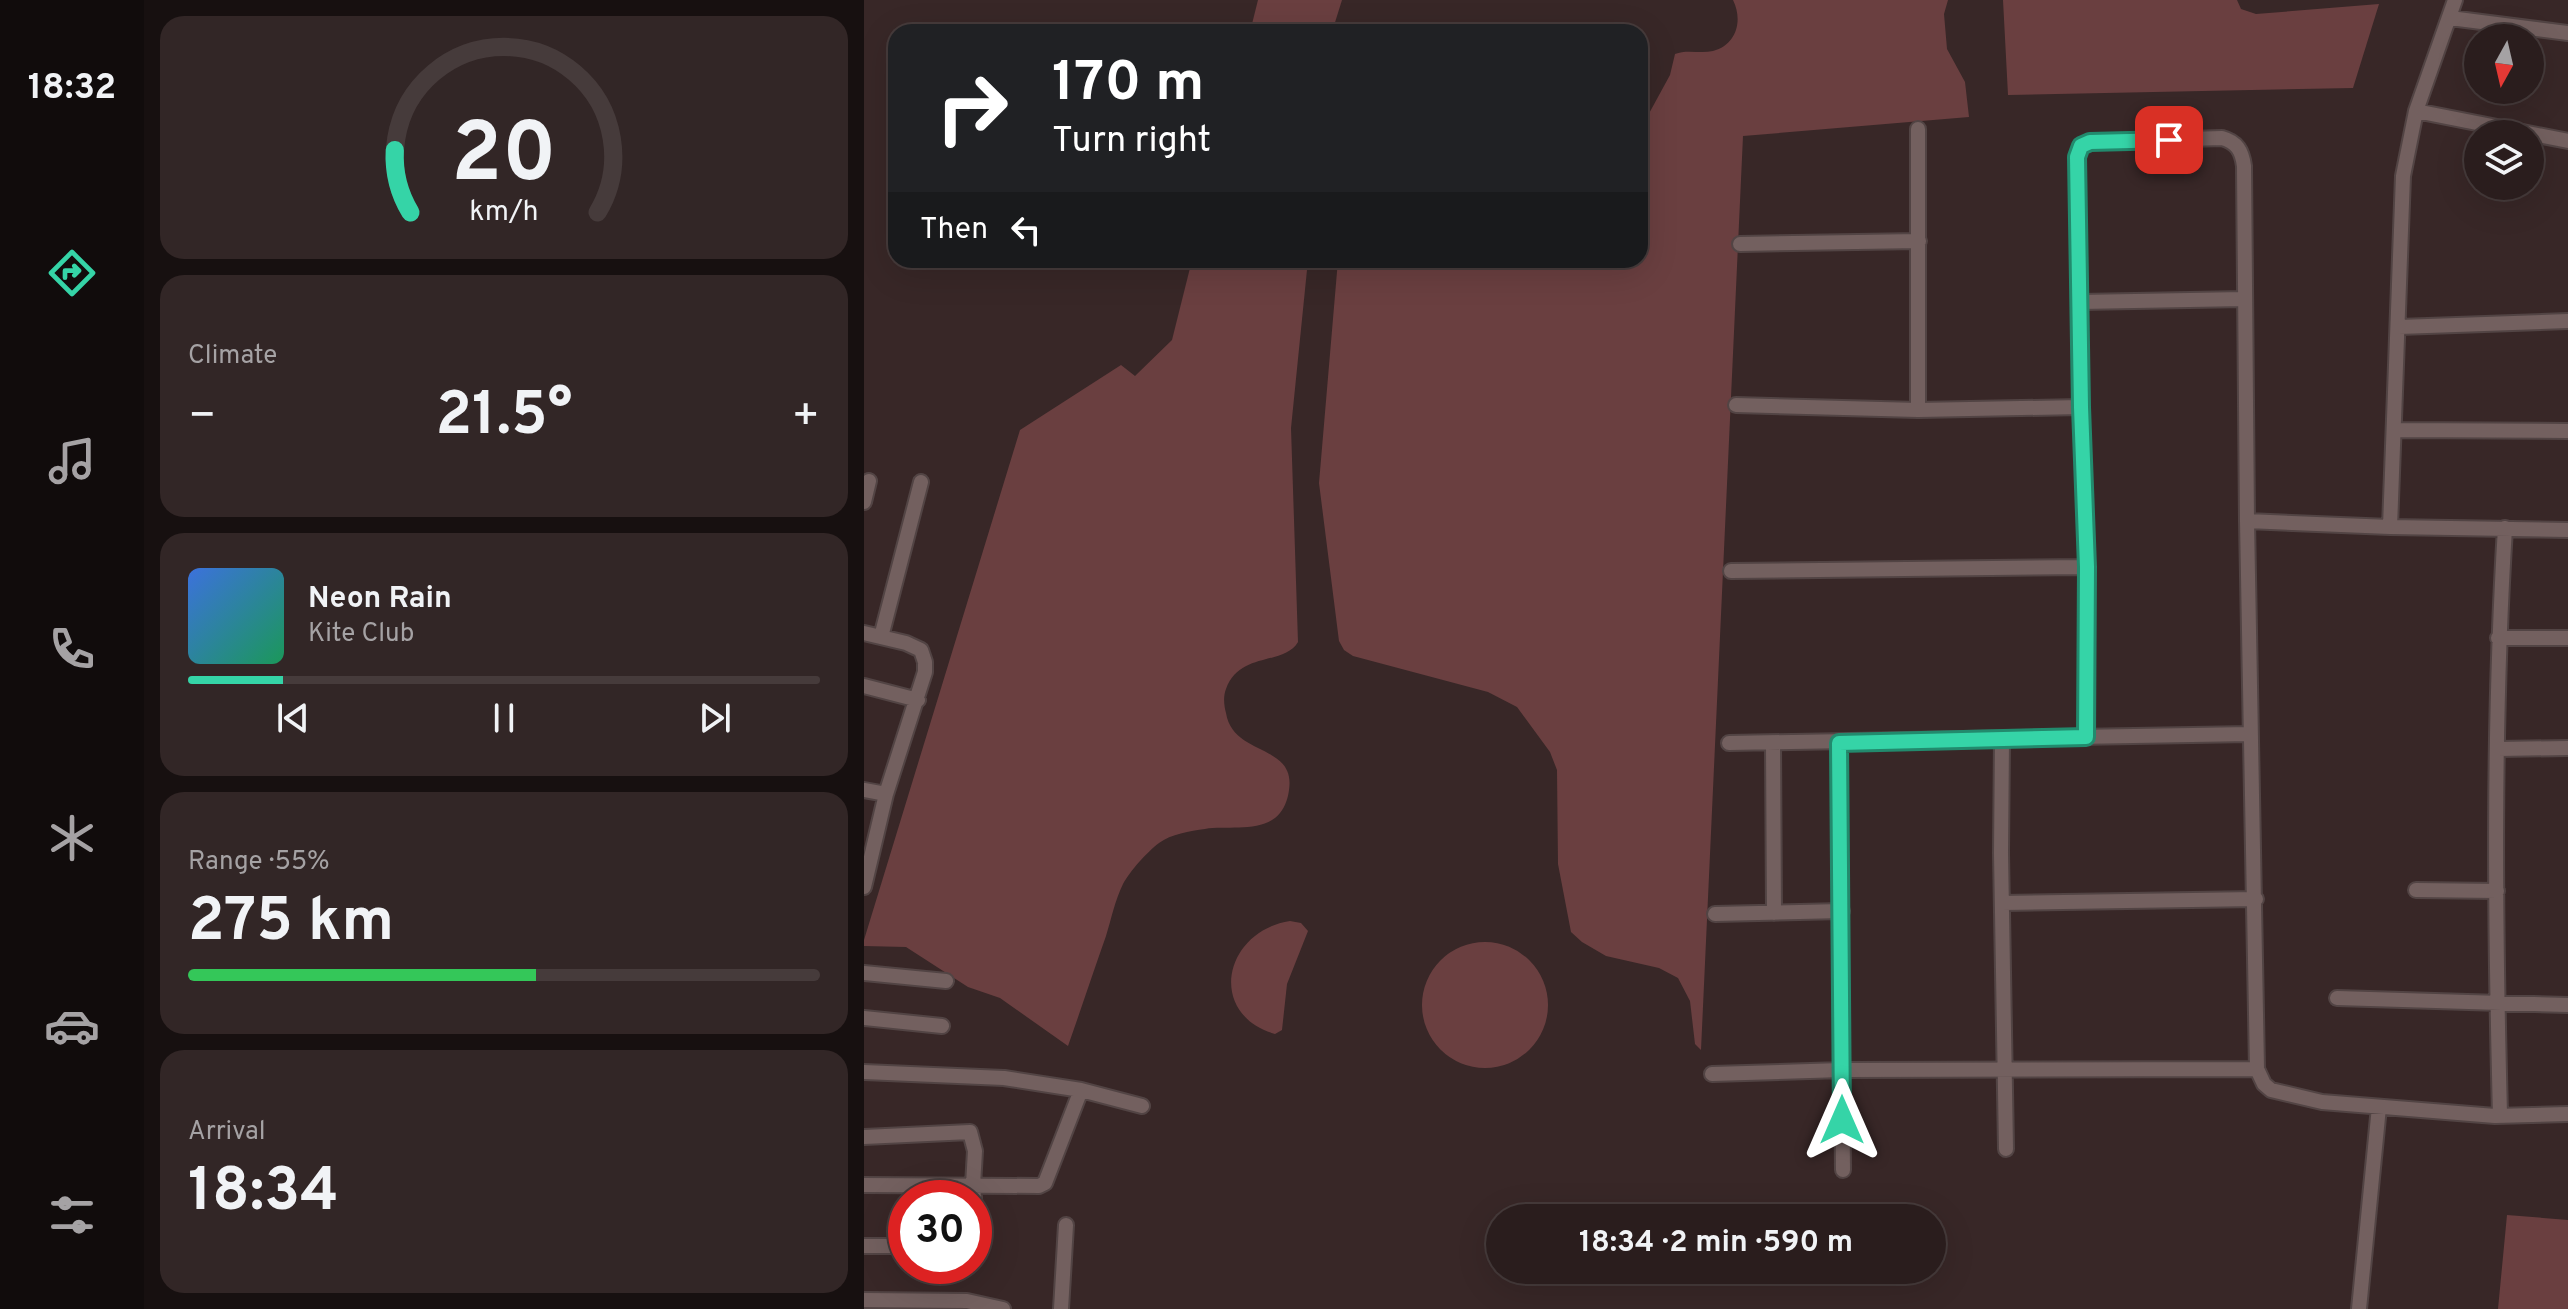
<!DOCTYPE html>
<meta charset="utf-8">
<style>
body{margin:0;font-family:Overpass,sans-serif;background:#322626;color:#f1f3f6;height:100vh;display:flex;flex-direction:column;font-size:30px;white-space:nowrap}
*{box-sizing:border-box;margin:0}
p{font-size:26px;color:#a5a2a4}
.icon{flex:none;width:44px;height:44px;fill:none;stroke:currentColor;stroke-width:2;stroke-linecap:round;stroke-linejoin:round}
.map{position:relative;flex:1;overflow:hidden}
.details{display:flex;flex-direction:column;gap:16px;padding:16px;background:#171010;width:720px}
.details>*{flex:none}
.hud{position:absolute;left:24px;top:24px;width:760px;height:244px;border-radius:24px;box-shadow:0 8px 32px #0002,0 0 0 2px #463b3b;background:#202124;color:#fff;overflow:hidden}
.needle{width:52px;rotate:188deg}
.fabs{position:absolute;left:1600px;top:24px;display:grid;gap:16px}
.fabs a{display:grid;place-items:center;width:80px;height:80px;border-radius:50%;background:#2a1d1d;box-shadow:0 8px 32px #0002,0 0 0 2px #463b3b;font-size:40px}
.speed{position:absolute;left:24px;top:1180px;display:flex;gap:16px;font-size:40px;font-weight:700;text-align:center}
.speed>*{display:grid;place-content:center;width:104px;height:104px;border-radius:50%;background:#2a1d1d;box-shadow:0 8px 32px #0002,0 0 0 2px #463b3b;line-height:1}
.speed .limit{border:12px solid #d22;background:#fff;color:#111}
.pin{position:absolute;display:grid;place-items:center;width:68px;height:68px;color:#fff;margin:-34px;border-radius:16px;box-shadow:0 4px 12px #0006}
.me{position:absolute;width:88px;margin:-44px;rotate:0deg;stroke-linejoin:round;filter:drop-shadow(0 0 6px #0008)}
.turn{display:flex;align-items:center;gap:28px;height:168px;padding:0 32px;font-size:36px}
.turn .icon{width:104px;height:104px;stroke-width:2.5}
.turn b{display:block;font-size:56px;line-height:68px}
.then{display:flex;align-items:center;height:76px;padding:0 32px;background:#0003;gap:16px;font-size:30px}
.big{font-size:60px;font-weight:700;line-height:1.1}
.details .card{flex:1;display:flex;flex-direction:column;justify-content:center;gap:12px;min-width:0;padding:0 28px;border-radius:24px;background:#322626}
.details .dial{align-items:center;gap:0}
.dial svg{height:208px;overflow:visible;fill:none;stroke:#463b3b;stroke-width:7;stroke-linecap:round;text-anchor:middle}
.dial text{fill:#f1f3f6;stroke:none}
.song{display:flex;align-items:center;gap:24px}
.cover{width:96px;height:96px;border-radius:12px;background:linear-gradient(135deg,hsl(220 70% 55%),hsl(150 70% 35%))}
.played{height:8px;border-radius:4px;background:linear-gradient(90deg,#35d4a7 15%,#463b3b 15%)}
.keys{display:flex;justify-content:space-around;direction:ltr}
.heat{display:flex;justify-content:space-between;align-items:center;font-size:44px;direction:ltr}
.charge{height:12px;border-radius:6px;background:linear-gradient(90deg,#34c759 55%,#463b3b 0)}
.trip{position:absolute;left:622px;top:1204px;width:460px;height:80px;border-radius:40px;background:#2a1d1d;box-shadow:0 8px 32px #0002,0 0 0 2px #463b3b;font-weight:700;line-height:80px;text-align:center}
main{display:flex;flex:1;min-height:0}
.dock{display:flex;flex-direction:column;width:144px;justify-content:space-around;align-items:center;background:#110c0c;color:#a5a2a4}
.dock .icon{width:56px;height:56px}
.dock .active{color:#35d4a7}
.dock b{font-size:36px;color:#f1f3f6}
.map>svg:first-child{display:block}
.green{fill:#6a3f40}
.lines{fill:none;stroke-linecap:round;stroke-linejoin:round}
.street-casing{stroke:#524444;stroke-width:18}
.street{stroke:#73605f;stroke-width:14}
.route-casing{stroke:#228a6d;stroke-width:20}
.route{stroke:#35d4a7;stroke-width:14}
</style>
<main>
<nav class="dock">
<b>18:32</b>
<svg class="icon active" aria-label="directions" viewBox="0 0 24 24"><path d="M12 3l9 9-9 9-9-9zM9 14v-3h6M13 9l2 2-2 2"/></svg>
<svg class="icon" aria-label="music" viewBox="0 0 24 24"><path d="M9 18V5l10-2v13"/><circle cx="6" cy="18" r="3"/><circle cx="16" cy="16" r="3"/></svg>
<svg class="icon" aria-label="phone" viewBox="0 0 24 24"><path d="M5 4h4l2 5-3 2q2 4 5 5l2-3 5 2v4C11 20 4 13 5 4z"/></svg>
<svg class="icon" aria-label="climate" viewBox="0 0 24 24"><path d="M12 3v18M4 7l16 10M4 17L20 7"/></svg>
<svg class="icon" aria-label="car" viewBox="0 0 24 24"><path d="M5 17H2v-5l4-1 3-4h7l3 4 3 1v5h-3M9 17h6M6 11h13"/><circle cx="7" cy="17" r="2"/><circle cx="17" cy="17" r="2"/></svg>
<svg class="icon" aria-label="filters" viewBox="0 0 24 24"><path d="M4 7h16M4 17h16"/><circle cx="9" cy="7" r="2"/><circle cx="15" cy="17" r="2"/></svg>
</nav>
<section class="details">
<div class="card dial"><svg viewBox="0 0 100 80">
<path d="M14 69A42 42 0 1 1 86 69"/>
<path d="M14 69A42 42 0 0 1 8 45" stroke="#35d4a7"/>
<text x="50" y="56" font-size="32" font-weight="700">20</text>
<text x="50" y="72" font-size="11">km/h</text>
</svg></div>
<div class="card"><p>Climate</p>
<div class="heat"><a>−</a><b class="big">21.5°</b><a>+</a></div>
</div>
<div class="card">
<div class="song"><i class="cover"></i><div><b>Neon Rain</b><p>Kite Club</p></div></div>
<div class="played"></div>
<div class="keys"><svg class="icon" aria-label="previous" viewBox="0 0 24 24"><path d="M18 5L8 12l10 7zM5 5v14"/></svg><svg class="icon" aria-label="pause" viewBox="0 0 24 24"><path d="M8 5v14M16 5v14"/></svg><svg class="icon" aria-label="next" viewBox="0 0 24 24"><path d="M6 5l10 7-10 7zM19 5v14"/></svg></div>
</div>
<div class="card"><p>Range · 55%</p><b class="big">275 km</b><div class="charge"></div></div>
<div class="card"><p>Arrival</p><b class="big">18:34</b></div>
</section>
<div class="map">
<svg width="1704" height="1309" viewBox="0 0 1704 1309">
<rect width="100%" height="100%" fill="#382727"/>
<!-- green -->
<path class="green" d="M 394,0 L 478,0 L 468,32 L 386,32 Z
M 869,0 L 1084,0 L 1080,14 L 1083,49 L 1101,82 L 1105,117 L 879,136 L 837,1050 L 831,1044 L 826,1001 L 814,978 L 795,968 L 742,956 L 718,942 L 707,932 L 694,864 L 693,770 L 686,752 L 653,707 L 624,692 L 489,656 L 480,650 L 475,641 L 455,483 L 474,260 L 776,260 L 776,130 L 806,75 L 811,54 C 823,49 836,54 849,51 C 873,45 879,20 869,0 Z
M 1139,0 L 1373,0 L 1377,9 L 1392,14 L 1515,4 L 1489,88 L 1144,95 Z
M 328,260 L 444,260 L 427,428 L 434,642 C 420,666 376,651 362,689 C 359,696 360,706 362,713 C 369,757 432,743 425,790 C 424,798 421,807 416,813 C 399,834 364,825 341,829 C 326,831 307,834 295,843 C 283,852 266,871 259,884 C 251,900 247,920 242,936 C 229,973 217,1009 204,1046 L 136,998 L 104,987 L 42,947 L 0,946 L 0,940 L 156,430 L 257,365 L 271,376 L 308,340 Z
M 426,921 L 437,923 L 444,931 L 423,984 L 418,1030 L 411,1034 C 342,1014 360,931 426,921 Z
M558 1005a63 63 0 1 1 126 0a63 63 0 1 1-126 0Z
M 1643,1215 L 1704,1220 L 1704,1309 L 1634,1309 Z"/>
<g class="lines">
<!-- street casing -->
<g class="street-casing">
<path id="street" d="M 1586,18 L 1704,33
M 1552,111 L 1704,141
M 1054,129 L 1054,410
M 876,244 L 1055,241
M 1216,302 L 1380,299
M 1535,327 L 1704,321
M 872,405 L 1054,410 L 1217,407
M 1530,430 L 1704,431
M 0,502 L 5,481
M 1383,521 L 1526,527 L 1704,530
M 1526,527 L 1539,176 L 1552,111 L 1591,0
M 867,571 L 1223,567
M 0,633 L 42,643 L 57,650 L 61,662 L 61,672 L 22,794 L 0,887
M 17,637 L 57,482
M 1634,638 L 1704,638
M 0,686 L 54,700
M 1222,737 L 1223,567 L 1217,407 L 1213,157 L 1217,146 L 1226,142 L 1358,138 C 1373,142 1378,151 1380,166 L 1383,521 L 1393,1069 L 1400,1084 L 1407,1090 L 1458,1102 L 1631,1116 L 1704,1114
M 1138,739 L 1137,853 L 1142,1149
M 865,743 L 1386,734
M 909,743 L 910,913
M 975,743 L 979,1170
M 1634,749 L 1704,748
M 0,790 L 22,794
M 1552,890 L 1633,891
M 1138,903 L 1392,899
M 851,914 L 978,911
M 0,973 L 82,981
M 1473,998 L 1704,1005
M 0,1018 L 78,1026
M 0,1072 L 140,1078 L 217,1090 L 181,1183 L 175,1186 L 0,1185
M 848,1074 L 978,1070 L 1393,1069
M 217,1090 L 278,1106
M 1636,1115 C 1631,920 1629,723 1641,528
M 0,1137 L 106,1132 L 111,1151 L 109,1185 L 113,1239 L 110,1244
M 0,1246 L 42,1246
M 0,1300 L 103,1301 L 139,1309
M 197,1309 L 202,1225
M 1495,1309 L 1515,1107"/>
</g>
<!-- street -->
<use href="#street" class="street"/>
</g>
<g class="lines">
<!-- route casing -->
<g class="route-casing">
<path id="route" d="M 978,1120 L 975,743 L 1222,737 L 1223,567 L 1217,407 L 1213,157 L 1217,146 L 1226,142 L 1305,140"/>
</g>
<!-- route -->
<use href="#route" class="route"/>
</g>
</svg>
<div class="fabs">
<a><svg class="needle" viewBox="-14 -14 28 28"><path d="M0-13l5 13h-10z" fill="#e53935"/><path d="M0 13l5-13h-10z" fill="#a5a2a4"/></svg></a>
<a><svg class="icon" aria-label="layers" viewBox="0 0 24 24"><path d="M12 4l9 5-9 5-9-5zM3 14l9 5 9-5"/></svg></a>
</div>
<div class="speed"><div class="limit">30</div></div>
<div class="pin" style="left:1305px;top:140px;background:#d93025"><svg class="icon" aria-label="arrive" viewBox="0 0 24 24"><path d="M6 21V4h12l-3 4 3 4H6"/></svg></div>
<svg class="me" style="left:978px;top:1120px" viewBox="-20 -20 40 40"><path d="M0-17L14 15 0 8-14 15z" fill="#35d4a7" stroke="#fff" stroke-width="4"/></svg>
<div class="trip">18:34 · 2 min · 590 m</div>
<div class="hud">
<div class="turn"><svg class="icon" aria-label="right" viewBox="0 0 24 24"><path d="M7 20v-9h11M14 6l5 5-5 5"/></svg><div><b>170 m</b>Turn right</div></div>
<div class="then">Then<svg class="icon" aria-label="left" viewBox="0 0 24 24"><path d="M17 20v-9H6M10 6l-5 5 5 5"/></svg></div>
</div>
</div>
</main>
